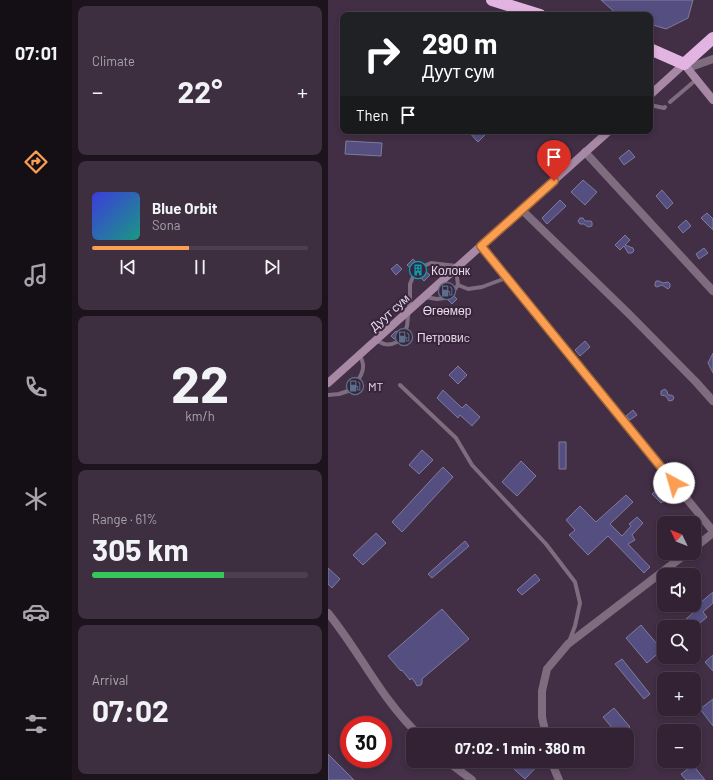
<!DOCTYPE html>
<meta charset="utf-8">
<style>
body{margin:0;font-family:Barlow,sans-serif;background:#3d2f40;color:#f1f3f6;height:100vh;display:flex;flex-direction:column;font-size:15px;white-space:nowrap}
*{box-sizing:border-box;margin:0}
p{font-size:13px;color:#a8a4ac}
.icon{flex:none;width:22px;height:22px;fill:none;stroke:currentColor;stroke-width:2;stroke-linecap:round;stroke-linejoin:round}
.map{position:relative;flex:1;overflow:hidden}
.drawer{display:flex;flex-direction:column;gap:6px;padding:6px;background:#1c131d;width:256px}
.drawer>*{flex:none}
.top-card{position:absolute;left:12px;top:12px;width:313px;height:122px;border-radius:8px;box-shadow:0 2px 6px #0003,0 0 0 1px #4d3f4f;background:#202124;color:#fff;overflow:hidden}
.needle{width:26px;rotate:313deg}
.tools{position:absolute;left:329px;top:516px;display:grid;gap:8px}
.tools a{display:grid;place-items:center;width:44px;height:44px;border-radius:8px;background:#322234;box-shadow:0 2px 6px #0003,0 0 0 1px #4d3f4f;font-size:20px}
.speed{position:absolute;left:12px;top:716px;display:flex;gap:8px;font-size:20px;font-weight:700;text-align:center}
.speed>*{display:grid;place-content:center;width:52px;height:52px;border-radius:50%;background:#322234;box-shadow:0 2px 6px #0003,0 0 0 1px #4d3f4f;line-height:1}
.speed .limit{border:6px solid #d22;background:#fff;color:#111}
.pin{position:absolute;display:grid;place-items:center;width:34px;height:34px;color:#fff;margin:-41px -17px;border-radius:50% 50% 50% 0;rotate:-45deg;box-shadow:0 0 4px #0007}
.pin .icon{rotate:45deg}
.me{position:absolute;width:44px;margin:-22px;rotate:321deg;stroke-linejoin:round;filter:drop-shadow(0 0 3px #0008)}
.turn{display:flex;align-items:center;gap:14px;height:84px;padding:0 16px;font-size:18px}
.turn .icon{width:52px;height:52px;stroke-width:2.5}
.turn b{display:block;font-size:28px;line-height:34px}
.then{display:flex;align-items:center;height:38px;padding:0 16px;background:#0003;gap:8px;font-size:15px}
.big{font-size:30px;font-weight:700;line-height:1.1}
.drawer .tile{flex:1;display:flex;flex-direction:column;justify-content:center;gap:6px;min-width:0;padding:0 14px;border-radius:8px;background:#3d2f40}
.drawer .dial{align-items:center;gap:0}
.dial b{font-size:52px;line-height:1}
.song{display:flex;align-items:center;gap:12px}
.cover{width:48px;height:48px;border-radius:6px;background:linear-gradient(135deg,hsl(240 70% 55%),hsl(170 70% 35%))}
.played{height:4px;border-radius:2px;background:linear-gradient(90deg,#fb9e52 45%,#4d3f4f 45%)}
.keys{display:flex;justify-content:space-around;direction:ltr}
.heat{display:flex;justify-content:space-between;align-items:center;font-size:22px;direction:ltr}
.charge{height:6px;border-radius:3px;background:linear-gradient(90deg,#34c759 61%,#4d3f4f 0)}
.trip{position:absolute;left:78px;top:728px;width:228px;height:40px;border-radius:8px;background:#322234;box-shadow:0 2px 6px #0003,0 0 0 1px #4d3f4f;font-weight:700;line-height:40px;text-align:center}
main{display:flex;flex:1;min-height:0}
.menu{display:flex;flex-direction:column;width:72px;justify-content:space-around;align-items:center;background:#140e15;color:#a8a4ac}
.menu .icon{width:28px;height:28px}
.menu .current{color:#fb9e52}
.menu b{font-size:18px;color:#f1f3f6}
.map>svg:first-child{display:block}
.building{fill:#554f81;stroke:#7e7c9b}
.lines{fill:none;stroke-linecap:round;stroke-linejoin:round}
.lane{stroke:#7f6c7e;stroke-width:4}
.street{stroke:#7f6c7e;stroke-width:8}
.secondary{stroke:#a789a6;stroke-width:8}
.highway{stroke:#e2b4e1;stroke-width:12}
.route-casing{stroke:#a36735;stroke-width:10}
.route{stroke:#fb9e52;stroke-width:7}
.labels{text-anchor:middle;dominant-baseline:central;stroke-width:4;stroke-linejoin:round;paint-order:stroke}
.poi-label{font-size:12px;fill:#e6dae8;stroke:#38243b;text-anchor:start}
.street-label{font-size:12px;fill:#e6dae8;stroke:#38243b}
</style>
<main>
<nav class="menu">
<b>07:01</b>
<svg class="icon current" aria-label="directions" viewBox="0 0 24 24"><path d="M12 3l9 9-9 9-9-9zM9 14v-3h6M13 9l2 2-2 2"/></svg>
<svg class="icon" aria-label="music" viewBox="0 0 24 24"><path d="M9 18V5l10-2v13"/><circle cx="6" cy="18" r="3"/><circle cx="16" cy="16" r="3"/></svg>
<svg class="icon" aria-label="phone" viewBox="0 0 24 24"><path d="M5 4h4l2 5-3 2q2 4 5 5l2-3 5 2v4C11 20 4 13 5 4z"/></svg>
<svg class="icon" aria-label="climate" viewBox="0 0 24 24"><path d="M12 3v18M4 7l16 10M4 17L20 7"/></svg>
<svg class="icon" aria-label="car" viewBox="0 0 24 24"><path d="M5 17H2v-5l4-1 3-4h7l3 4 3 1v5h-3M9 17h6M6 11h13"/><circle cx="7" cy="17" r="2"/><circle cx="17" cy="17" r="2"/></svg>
<svg class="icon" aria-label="filters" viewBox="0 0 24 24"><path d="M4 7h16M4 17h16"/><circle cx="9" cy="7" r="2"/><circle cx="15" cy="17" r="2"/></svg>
</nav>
<section class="drawer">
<div class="tile"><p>Climate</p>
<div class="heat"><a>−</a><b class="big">22°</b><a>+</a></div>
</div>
<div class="tile">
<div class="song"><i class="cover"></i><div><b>Blue Orbit</b><p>Sona</p></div></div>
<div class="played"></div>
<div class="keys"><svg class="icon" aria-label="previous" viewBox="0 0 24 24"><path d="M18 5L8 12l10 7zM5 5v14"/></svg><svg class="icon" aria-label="pause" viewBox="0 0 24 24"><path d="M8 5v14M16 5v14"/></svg><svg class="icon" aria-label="next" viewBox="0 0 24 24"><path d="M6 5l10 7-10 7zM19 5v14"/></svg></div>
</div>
<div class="tile dial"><b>22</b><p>km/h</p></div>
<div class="tile"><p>Range · 61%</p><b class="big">305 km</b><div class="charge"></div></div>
<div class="tile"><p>Arrival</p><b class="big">07:02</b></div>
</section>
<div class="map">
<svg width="385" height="780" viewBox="0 0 385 780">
<rect width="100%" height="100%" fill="#422e45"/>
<!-- building -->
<path class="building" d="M 273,0 L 365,0 L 360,18 L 338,29 L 322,24 L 322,15 L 290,15 Z
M 140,131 L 161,131 L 150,142 Z
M 18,141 L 54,143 L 53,156 L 17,154 Z
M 301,150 L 307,157 L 296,165 L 291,158 Z
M 255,180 L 269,192 L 257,205 L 243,192 Z
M 334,190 L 345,203 L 339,209 L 328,196 Z
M 232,200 L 238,206 L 219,224 L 214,218 Z
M 379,213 L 385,219 L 385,230 L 373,218 Z
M 252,218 L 255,218 L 257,221 L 263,221 L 264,222 L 264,226 L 260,227 L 256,224 L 252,224 L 250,221 Z
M 358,220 L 363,226 L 355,233 L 350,227 Z
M 297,235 L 302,240 L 297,245 L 305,248 L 306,251 L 304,253 L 300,253 L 296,246 L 292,250 L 287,245 Z
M 376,248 L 380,253 L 371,259 L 368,254 Z
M 85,259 L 91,265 L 90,267 L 91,269 L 93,270 L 96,270 L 102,275 L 96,281 L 90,275 L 90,270 L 87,269 L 84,270 L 79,265 Z
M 69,264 L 74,269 L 68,275 L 63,269 Z
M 328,281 L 331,281 L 335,283 L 340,282 L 342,284 L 342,287 L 340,289 L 334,285 L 329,287 L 327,286 L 327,284 Z
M 118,288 L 121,291 L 121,293 L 122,296 L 126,296 L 129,299 L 124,304 L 120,300 L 120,296 L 118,295 L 114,295 L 113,293 Z
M 68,331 L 72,334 L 71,337 L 72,340 L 74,340 L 77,339 L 79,341 L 74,346 L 72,344 L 72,342 L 71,339 L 66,339 L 63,336 Z
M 257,341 L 262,347 L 252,356 L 247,350 Z
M 385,353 L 385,373 L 380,363 Z
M 130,366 L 139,375 L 130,384 L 121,375 Z
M 337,389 L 339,391 L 340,395 L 343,395 L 345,396 L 346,397 L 345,400 L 341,401 L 338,396 L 333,395 L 333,391 Z
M 115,390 L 134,408 L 138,404 L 152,417 L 144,426 L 132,415 L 130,418 L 109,398 Z
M 305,410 L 309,415 L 302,420 L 298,416 Z
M 231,442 L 238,442 L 238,469 L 231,469 Z
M 94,450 L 105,460 L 91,474 L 81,465 Z
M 193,461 L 208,476 L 189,496 L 174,482 Z
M 115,467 L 125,477 L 74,532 L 64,522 Z
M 328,490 L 337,500 L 333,503 L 324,494 Z
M 298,495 L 305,502 L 282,524 L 294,536 L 303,526 L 301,524 L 309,517 L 315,523 L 304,535 L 307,540 L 300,544 L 322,567 L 316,573 L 280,536 L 260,555 L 241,535 L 247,530 L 238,520 L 252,506 L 268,522 Z
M 48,533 L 58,543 L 35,565 L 25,555 Z
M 137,541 L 141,546 L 104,578 L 100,574 Z
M 0,568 L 12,579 L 4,588 L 0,584 Z
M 207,574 L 212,580 L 194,595 L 189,590 Z
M 385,592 L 385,603 L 375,612 L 379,617 L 366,628 L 366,627 L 364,627 L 358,619 L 374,605 L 372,603 Z
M 114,609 L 141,639 L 94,679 L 94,683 L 93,685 L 89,686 L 88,684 L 84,678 L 82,680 L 74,670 L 73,671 L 60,656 Z
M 313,625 L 334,650 L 319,663 L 298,638 Z
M 385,655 L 385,671 L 377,662 Z
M 294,659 L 322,694 L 316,699 L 287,664 Z
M 385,699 L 385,726 L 372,709 Z
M 286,708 L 302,727 L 293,735 L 290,735 L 275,717 Z
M 0,754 L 26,780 L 0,780 Z
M 194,761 L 214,761 L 197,779 L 186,769 Z
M 365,765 L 377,780 L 358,780 L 353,774 Z"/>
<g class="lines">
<!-- lane -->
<path class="lane" d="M 342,102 L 369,79
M 322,105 L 336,108 L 337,107
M 93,267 L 103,263 L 129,266
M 130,285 L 140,289 L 154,287 L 178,278
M 124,293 L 130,285 L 128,269
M 97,297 L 109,299 L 117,298
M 74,337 L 77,332 L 79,326 L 82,298 L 82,284 L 87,272
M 48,340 C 56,345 61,346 69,342
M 72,385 L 128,438 L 144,465 L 218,544 L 247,582 L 252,603 L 247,626 L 241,642
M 25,387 C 30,380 36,373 35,365 C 35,362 33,358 32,355
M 0,395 L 11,394 L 20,391"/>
<!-- street -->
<path class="street" d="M 360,68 L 385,59
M 257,152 L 385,291
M 194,210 L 301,314 L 368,382 L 385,401
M 153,246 L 385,531
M 366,548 L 385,533
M 0,613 C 32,652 53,699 91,735
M 218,735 L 214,717 L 214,691 L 219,669 L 240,644 L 359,553
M 119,761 L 144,780
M 223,761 L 231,780"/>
<!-- secondary -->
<path class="secondary" d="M 322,95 L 356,64 L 385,100
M 0,383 L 281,131"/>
<!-- highway -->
<path class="highway" d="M 164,0 L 212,15
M 322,49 L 356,64 L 385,38"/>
</g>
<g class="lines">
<!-- route casing -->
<g class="route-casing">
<path id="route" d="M 226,181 L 153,246 L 346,483"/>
</g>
<!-- route -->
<use href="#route" class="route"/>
</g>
<!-- icons -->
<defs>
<g id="building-ring" transform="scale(0.9)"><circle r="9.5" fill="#38243b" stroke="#0f9aa8" stroke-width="1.5"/><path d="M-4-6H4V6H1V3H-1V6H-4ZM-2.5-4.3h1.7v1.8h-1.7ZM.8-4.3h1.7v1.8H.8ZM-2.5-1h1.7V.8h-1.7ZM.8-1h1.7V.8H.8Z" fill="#0f9aa8"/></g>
<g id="fuel-ring" transform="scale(0.9)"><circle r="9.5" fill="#38243b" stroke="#5c6f8a" stroke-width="1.5"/><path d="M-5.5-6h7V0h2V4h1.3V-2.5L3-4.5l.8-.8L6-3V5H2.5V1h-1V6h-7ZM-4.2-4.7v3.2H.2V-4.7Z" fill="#5c6f8a"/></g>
</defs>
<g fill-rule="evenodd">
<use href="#building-ring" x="90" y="270"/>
<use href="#fuel-ring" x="119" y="291"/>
<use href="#fuel-ring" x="76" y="337"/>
<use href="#fuel-ring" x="27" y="386"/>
</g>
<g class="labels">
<!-- poi labels -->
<g class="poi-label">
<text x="103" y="270">Колонк</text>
<text x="119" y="310" text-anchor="middle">Өгөөмөр</text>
<text x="89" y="337">Петровиc</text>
<text x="40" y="386">MT</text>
</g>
<!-- street labels -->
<g class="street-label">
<text transform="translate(61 312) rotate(-42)">Дуут сум</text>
</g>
</g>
</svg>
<div class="tools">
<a><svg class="needle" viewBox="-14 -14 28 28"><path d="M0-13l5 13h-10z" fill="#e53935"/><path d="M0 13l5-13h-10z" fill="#a8a4ac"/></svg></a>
<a><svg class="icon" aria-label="sound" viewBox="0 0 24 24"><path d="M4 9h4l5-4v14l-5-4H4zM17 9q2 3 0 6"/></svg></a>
<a><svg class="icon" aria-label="search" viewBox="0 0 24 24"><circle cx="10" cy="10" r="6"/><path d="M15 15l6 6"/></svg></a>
<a>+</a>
<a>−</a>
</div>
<div class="speed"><div class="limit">30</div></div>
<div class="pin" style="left:226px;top:181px;background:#d93025"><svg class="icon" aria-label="arrive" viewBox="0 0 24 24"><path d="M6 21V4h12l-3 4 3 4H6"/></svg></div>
<svg class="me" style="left:346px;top:483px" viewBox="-20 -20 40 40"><circle r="19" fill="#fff"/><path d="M0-13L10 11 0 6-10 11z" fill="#fb9e52"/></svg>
<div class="trip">07:02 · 1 min · 380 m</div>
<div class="top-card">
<div class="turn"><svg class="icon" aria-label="right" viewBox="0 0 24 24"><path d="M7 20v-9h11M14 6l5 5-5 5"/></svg><div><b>290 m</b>Дуут сум</div></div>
<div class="then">Then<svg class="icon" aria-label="arrive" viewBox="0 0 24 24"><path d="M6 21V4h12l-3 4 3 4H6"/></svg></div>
</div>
</div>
</main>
